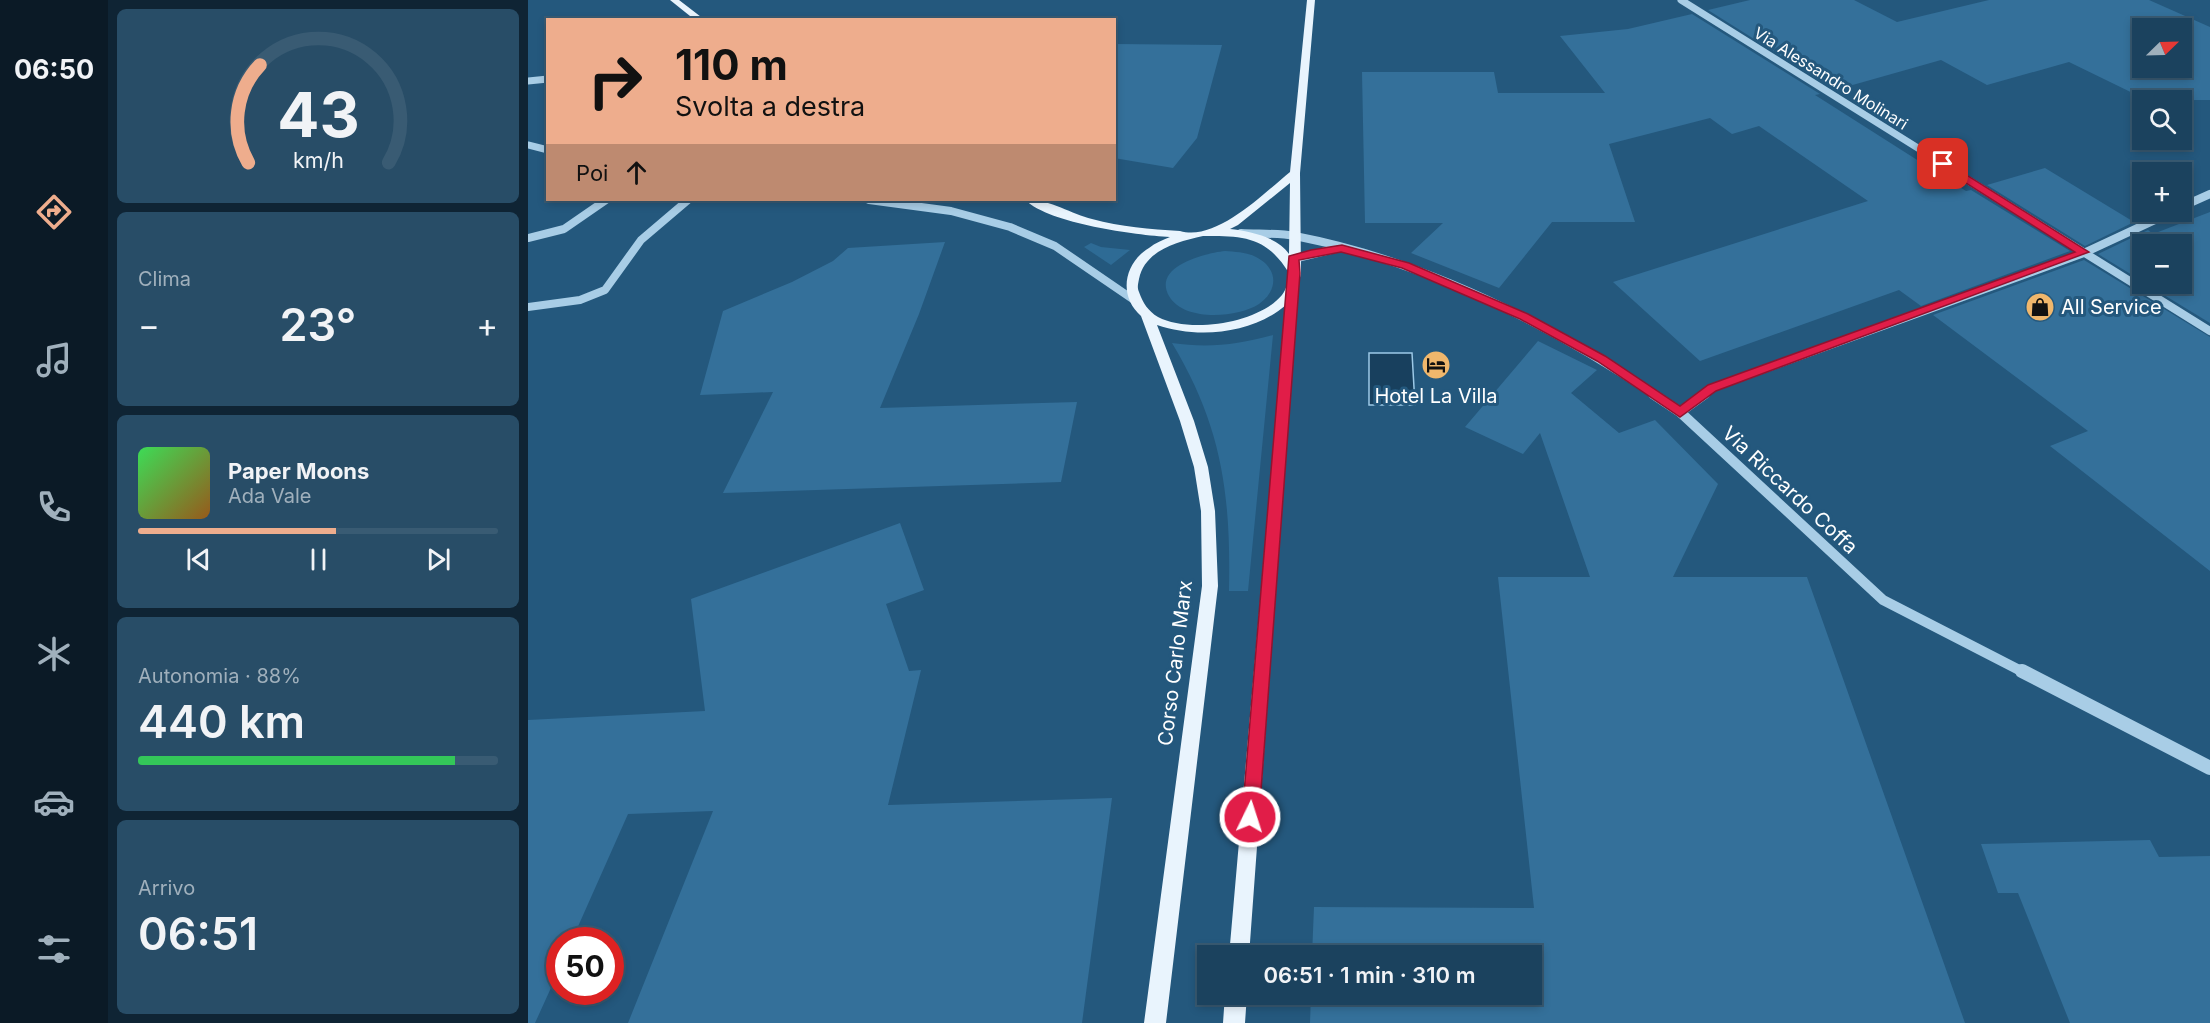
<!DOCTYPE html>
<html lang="it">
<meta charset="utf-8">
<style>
body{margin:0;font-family:Inter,sans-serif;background:#284d67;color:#f1f3f6;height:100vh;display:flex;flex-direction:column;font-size:22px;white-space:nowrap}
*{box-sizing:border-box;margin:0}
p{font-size:20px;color:#a0b0bc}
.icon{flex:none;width:33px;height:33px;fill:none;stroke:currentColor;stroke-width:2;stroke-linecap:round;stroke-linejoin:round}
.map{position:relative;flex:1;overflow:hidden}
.details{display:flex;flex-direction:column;gap:9px;padding:9px;background:#0f2434;width:420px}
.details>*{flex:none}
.hud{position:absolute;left:18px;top:18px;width:570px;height:183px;border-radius:0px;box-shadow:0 3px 9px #0003,0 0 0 2px #395b73;background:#eead8d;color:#111;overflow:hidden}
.needle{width:39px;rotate:67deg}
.controls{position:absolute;left:1604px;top:18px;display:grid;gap:12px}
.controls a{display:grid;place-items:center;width:60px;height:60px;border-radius:0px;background:#1b425e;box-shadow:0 3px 9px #0003,0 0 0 2px #395b73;font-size:30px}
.speed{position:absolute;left:18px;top:927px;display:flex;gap:12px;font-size:30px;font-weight:700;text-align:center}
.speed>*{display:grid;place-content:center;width:78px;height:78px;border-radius:50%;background:#1b425e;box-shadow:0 3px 9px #0003,0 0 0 2px #395b73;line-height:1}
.speed .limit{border:9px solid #d22;background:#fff;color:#111}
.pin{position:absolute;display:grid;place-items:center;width:51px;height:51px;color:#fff;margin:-26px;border-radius:12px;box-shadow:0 3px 9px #0006}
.me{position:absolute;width:66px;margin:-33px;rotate:4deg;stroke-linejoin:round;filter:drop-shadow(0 0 4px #0008)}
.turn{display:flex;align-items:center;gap:21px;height:126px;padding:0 30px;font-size:27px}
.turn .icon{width:78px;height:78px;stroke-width:2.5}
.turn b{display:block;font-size:42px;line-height:51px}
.then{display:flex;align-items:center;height:57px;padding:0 30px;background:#0003;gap:12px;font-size:22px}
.big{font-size:45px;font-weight:600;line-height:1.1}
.details .tile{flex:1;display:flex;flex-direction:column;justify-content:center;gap:9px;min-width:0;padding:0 21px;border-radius:9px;background:#284d67}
.details .dial{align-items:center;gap:0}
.dial svg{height:156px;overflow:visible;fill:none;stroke:#395b73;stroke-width:7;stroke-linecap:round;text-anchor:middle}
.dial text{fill:#f1f3f6;stroke:none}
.song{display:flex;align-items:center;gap:18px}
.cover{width:72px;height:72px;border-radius:9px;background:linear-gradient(135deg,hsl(130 70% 55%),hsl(30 70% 35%))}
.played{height:6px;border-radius:3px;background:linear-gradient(90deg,#eead8d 55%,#395b73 55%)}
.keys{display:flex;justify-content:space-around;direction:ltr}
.heat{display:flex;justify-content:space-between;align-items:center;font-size:33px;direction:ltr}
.charge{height:9px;border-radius:4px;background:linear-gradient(90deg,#34c759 88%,#395b73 0)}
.trip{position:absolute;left:669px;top:945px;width:345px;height:60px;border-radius:0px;background:#1b425e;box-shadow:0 3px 9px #0003,0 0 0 2px #395b73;font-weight:600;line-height:60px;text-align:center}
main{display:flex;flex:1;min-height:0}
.tabs{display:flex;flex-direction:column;width:108px;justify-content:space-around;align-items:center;background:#0b1a26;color:#a0b0bc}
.tabs .icon{width:42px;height:42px}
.tabs .current{color:#eead8d}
.tabs b{font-size:27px;color:#f1f3f6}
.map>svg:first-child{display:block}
.green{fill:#2e6b95}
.water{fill:#18405e;stroke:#9cc9e7;stroke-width:1.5}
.building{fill:#34709a;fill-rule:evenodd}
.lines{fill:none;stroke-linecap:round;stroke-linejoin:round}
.minor-far3{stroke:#a8cde6;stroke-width:7}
.minor-far2{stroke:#a8cde6;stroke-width:8}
.minor-far1{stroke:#a8cde6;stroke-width:10}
.minor{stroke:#a8cde6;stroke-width:14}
.major{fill:#e9f4fd;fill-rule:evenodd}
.route{fill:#e11d48;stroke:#92132f;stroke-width:1.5}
.labels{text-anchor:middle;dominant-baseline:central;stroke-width:6;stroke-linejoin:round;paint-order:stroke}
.far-street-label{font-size:16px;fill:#fff;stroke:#24587d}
.poi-label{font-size:20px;fill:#fff;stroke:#24587d;text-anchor:start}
.street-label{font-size:20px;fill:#fff;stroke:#24587d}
</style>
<main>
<nav class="tabs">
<b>06:50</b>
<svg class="icon current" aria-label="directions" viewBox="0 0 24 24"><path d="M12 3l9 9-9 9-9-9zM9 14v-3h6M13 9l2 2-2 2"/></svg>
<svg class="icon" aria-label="music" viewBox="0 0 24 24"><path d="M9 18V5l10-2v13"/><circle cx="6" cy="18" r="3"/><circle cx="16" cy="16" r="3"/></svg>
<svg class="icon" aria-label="phone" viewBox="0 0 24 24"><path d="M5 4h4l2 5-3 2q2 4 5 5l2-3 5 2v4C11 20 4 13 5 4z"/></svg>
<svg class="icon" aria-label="climate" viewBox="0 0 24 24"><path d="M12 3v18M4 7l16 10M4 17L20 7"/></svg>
<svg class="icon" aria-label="car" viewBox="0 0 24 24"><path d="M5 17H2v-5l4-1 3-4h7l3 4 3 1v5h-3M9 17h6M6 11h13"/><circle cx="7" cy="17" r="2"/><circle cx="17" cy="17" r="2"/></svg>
<svg class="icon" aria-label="filters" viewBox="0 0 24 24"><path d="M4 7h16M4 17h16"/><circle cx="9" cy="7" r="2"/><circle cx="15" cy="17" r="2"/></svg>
</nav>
<section class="details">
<div class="tile dial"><svg viewBox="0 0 100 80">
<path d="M14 69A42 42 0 1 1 86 69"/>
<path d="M14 69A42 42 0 0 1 20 19" stroke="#eead8d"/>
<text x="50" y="56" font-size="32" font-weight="700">43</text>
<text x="50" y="72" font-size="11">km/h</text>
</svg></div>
<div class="tile"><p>Clima</p>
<div class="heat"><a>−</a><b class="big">23°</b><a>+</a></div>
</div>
<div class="tile">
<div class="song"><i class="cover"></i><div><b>Paper Moons</b><p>Ada Vale</p></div></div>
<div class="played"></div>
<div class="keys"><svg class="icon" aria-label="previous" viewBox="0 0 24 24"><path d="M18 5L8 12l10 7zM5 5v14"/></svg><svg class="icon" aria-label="pause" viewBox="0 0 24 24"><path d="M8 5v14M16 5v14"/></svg><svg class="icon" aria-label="next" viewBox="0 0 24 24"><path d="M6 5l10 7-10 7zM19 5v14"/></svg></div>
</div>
<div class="tile"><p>Autonomia · 88%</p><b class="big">440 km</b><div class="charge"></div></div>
<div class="tile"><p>Arrivo</p><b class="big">06:51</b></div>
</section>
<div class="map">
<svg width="1682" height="1023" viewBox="0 0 1682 1023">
<rect width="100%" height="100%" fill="#24587d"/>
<!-- green -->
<path class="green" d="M 563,243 L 573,247 L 602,250 L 583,265 L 556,247 Z
M 697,251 C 707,252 719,252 728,257 C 750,268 751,290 731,304 C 709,318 656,322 641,296 C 624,266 678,253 697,251 Z
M 745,335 L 720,591 L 701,591 C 703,495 694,426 644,343 C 679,348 710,345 745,335 Z"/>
<!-- water -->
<path class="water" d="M 841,353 L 884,353 L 887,405 L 841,405 Z"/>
<!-- building -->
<path class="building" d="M 1222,0 L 1326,0 L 1369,22 L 1461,0 L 1621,0 L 1682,27 L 1682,100 L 1619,100 L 1541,62 L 1459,85 L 1413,60 L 1307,90 L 1180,10 ZM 1614,28 L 1653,28 L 1653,68 L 1614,68 Z
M 1164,14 L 1292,94 L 1287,95 L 1438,191 L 1443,190 L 1542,251 L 1393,306 L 1371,290 L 1172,361 L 1085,282 L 1340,201 L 1231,126 L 1204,134 L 1182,118 L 1081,144 L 1107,222 L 1024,222 L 971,288 L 883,253 L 915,223 L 837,223 L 834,72 L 966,72 L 970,93 L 1077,93 L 1032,36 L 1100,29 Z
M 586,44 L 694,45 L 669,138 L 645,168 L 586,158 Z
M 1517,168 L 1606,222 L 1557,246 L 1459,185 Z
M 1682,212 L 1682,323 L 1618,284 L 1653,284 L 1653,244 L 1614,244 L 1614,281 L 1570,254 L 1620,230 L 1625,234 Z
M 417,242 L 391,314 L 352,408 L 549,402 L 533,482 L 195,493 L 245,392 L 172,395 L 195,311 L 264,282 L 305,261 L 320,248 Z
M 1556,260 L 1682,337 L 1682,571 L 1522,446 L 1560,431 L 1405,315 Z
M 1010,341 L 1069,370 L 1043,393 L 1091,433 L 1127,420 L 1190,484 L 1145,577 L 1279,577 L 1437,1023 L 782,1023 L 783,994 L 1004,994 L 1004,956 L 784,956 L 786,907 L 1006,908 L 970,577 L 1062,577 L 1012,433 L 995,454 L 937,427 Z
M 372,523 L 396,590 L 358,604 L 381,671 L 393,670 L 360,805 L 584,798 L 554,1023 L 100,1023 L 185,811 L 100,814 L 44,940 L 32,940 L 32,968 L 7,1023 L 0,1023 L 0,720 L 177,711 L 163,599 Z
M 1622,840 L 1631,857 L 1682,856 L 1682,1023 L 1542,1023 L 1490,893 L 1470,893 L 1453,844 Z"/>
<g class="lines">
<!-- minor-far3 -->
<path class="minor-far3" d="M 1153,0 L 1433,175
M 0,81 L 20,79
M 0,145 L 20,150"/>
<!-- minor-far2 -->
<path class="minor-far2" d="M 1430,174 L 1682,331
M 341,200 L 423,211 L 482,227 L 527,246 L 606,300
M 1653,207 L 1682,194
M 713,233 C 731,234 750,233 767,236 C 897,261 1018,322 1127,395
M 0,238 L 36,229 L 78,200
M 765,259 L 807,249
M 0,307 L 52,300 L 77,290 L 113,240 L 160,200
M 1175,395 L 1184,388 L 1556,253 L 1644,212"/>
<!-- minor-far1 -->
<path class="minor-far1" d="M 1125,394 L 1152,412 L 1355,600 L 1497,673
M 1152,412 L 1177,394"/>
<!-- minor -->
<path class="minor" d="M 1494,671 L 1682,768"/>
<!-- major -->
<path class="major" d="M 142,0 L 151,0 L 177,20 L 167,20 Z
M 779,0 L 787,0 L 772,173 L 773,273 L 770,287 L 721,956 L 701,956 L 758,305 C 724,334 670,339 629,325 L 666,421 L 680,467 L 687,511 L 690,586 L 638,1023 L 616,1023 L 674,586 L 673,511 L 666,467 L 652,421 L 613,316 C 590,296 596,263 621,248 C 627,243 635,240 642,237 C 607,235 523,224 497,200 C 519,198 543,214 564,219 C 593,227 622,229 652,231 C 688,242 735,194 762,172 ZM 762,183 L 761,254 C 750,237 721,231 702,229 L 710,225 ZM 675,236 C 715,236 738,236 761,273 C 760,280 759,289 754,295 C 731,323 662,334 630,317 C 620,311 615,303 611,292 C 609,287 610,285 611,279 C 617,250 649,242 675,236 Z
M 697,994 L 719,994 L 717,1023 L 695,1023 Z"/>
</g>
<!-- route -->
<path class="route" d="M 1411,162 L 1418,162 L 1561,252 L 1188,391 L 1152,417 L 1069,361 L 992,319 L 874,268 L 813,252 L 771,260 L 772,273 L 731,817 L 728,823 L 722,825 L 716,823 L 714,817 L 761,256 L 783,250 L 814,245 L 881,263 L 1000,314 L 1077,356 L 1152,406 L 1180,385 L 1547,252 L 1411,166 Z"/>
<!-- icons -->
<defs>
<g id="shop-disc" transform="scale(1.5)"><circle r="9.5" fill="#f0b76c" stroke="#24587d"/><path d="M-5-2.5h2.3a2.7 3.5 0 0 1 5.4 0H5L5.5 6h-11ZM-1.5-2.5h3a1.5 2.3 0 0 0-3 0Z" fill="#111"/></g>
<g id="hotel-disc" transform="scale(1.5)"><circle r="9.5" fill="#f0b76c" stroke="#24587d"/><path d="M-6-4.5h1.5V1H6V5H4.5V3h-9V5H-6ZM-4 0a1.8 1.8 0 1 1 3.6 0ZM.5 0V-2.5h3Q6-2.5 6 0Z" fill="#111"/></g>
</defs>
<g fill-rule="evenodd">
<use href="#shop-disc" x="1512" y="307"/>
<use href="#hotel-disc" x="908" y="365"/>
</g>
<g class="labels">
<!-- far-street labels -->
<g class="far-street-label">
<text transform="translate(1303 78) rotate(32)">Via Alessandro Molinari</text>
</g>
<!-- poi labels -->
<g class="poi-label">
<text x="1533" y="307">All Service</text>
<text x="908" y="396" text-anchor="middle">Hotel La Villa</text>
</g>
<!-- street labels -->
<g class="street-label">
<text transform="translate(1262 490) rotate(43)">Via Riccardo Coffa</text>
<text transform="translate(647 663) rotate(-83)">Corso Carlo Marx</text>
</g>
</g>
</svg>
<div class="controls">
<a><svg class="needle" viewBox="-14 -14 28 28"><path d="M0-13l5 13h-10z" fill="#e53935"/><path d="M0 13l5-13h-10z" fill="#a0b0bc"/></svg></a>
<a><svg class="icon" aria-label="search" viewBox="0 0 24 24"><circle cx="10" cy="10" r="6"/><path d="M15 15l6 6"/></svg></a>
<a>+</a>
<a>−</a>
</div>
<div class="speed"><div class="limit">50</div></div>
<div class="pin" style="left:1415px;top:164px;background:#d93025"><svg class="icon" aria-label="arrive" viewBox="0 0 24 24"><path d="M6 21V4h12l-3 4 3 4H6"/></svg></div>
<svg class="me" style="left:722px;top:817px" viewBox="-20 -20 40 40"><circle r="17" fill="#e11d48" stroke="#fff" stroke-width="3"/><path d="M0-11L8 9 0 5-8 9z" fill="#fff"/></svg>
<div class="trip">06:51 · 1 min · 310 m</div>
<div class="hud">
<div class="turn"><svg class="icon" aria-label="right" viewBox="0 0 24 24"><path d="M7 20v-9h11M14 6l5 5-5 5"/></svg><div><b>110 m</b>Svolta a destra</div></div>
<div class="then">Poi<svg class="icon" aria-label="ahead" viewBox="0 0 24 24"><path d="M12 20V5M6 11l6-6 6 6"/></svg></div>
</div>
</div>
</main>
